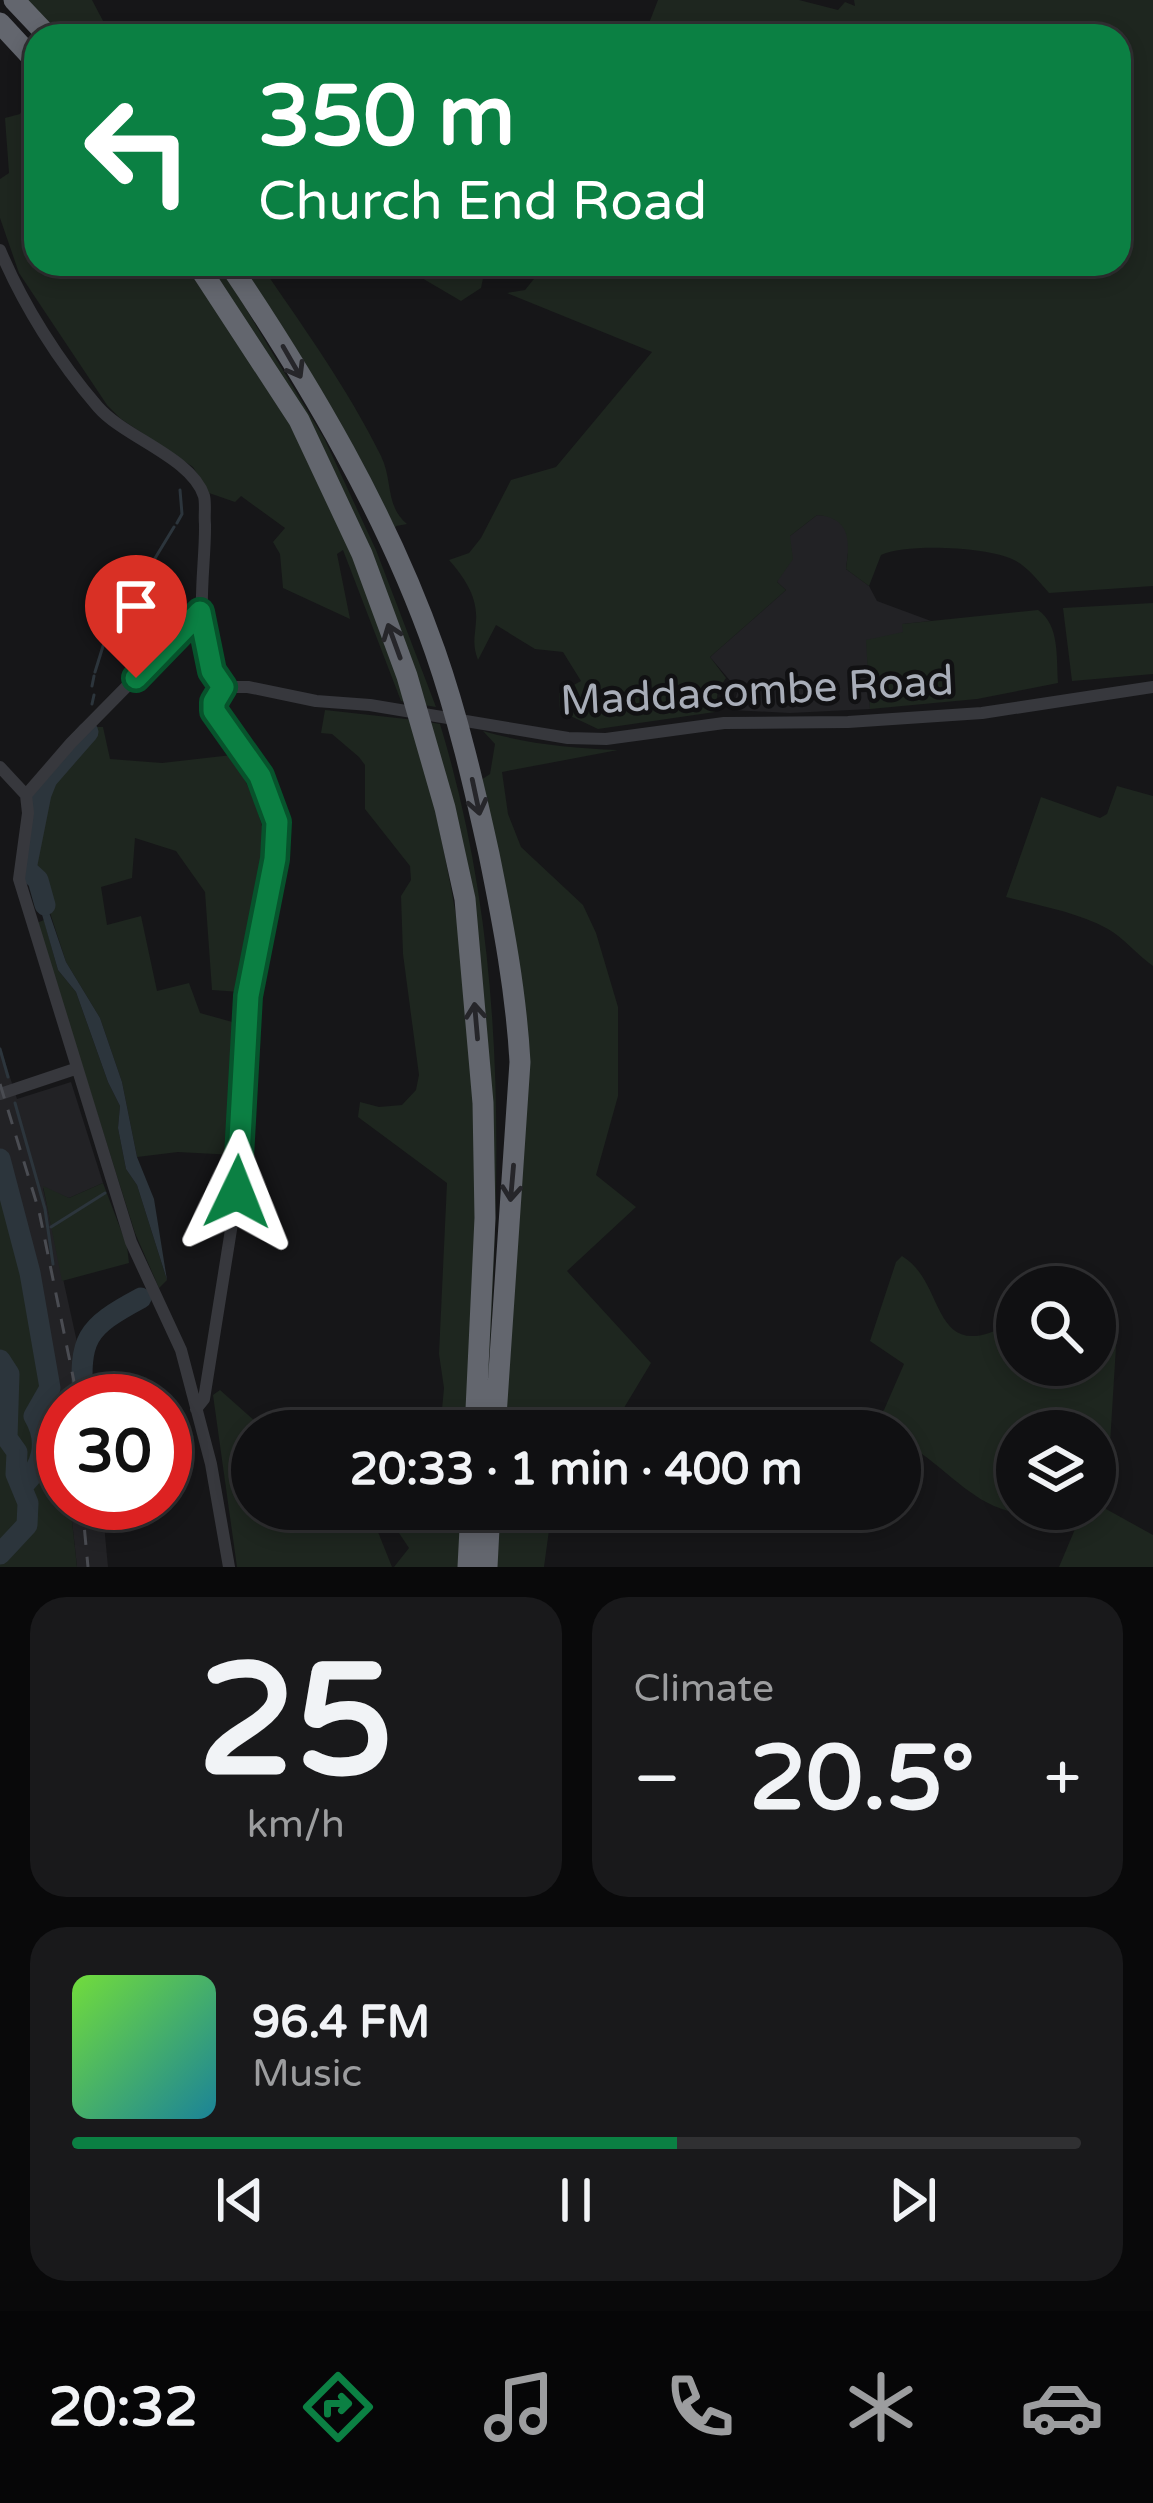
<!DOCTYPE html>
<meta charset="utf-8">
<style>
body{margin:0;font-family:"Varela Round",sans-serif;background:#19191b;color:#f1f3f6;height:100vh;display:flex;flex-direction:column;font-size:45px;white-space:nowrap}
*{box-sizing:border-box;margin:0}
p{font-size:39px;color:#9c9d9f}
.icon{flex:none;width:66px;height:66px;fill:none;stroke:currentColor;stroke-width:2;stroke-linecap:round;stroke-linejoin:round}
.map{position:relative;height:1567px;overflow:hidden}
.details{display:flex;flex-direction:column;gap:30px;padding:30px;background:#09090a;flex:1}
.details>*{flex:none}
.top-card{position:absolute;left:24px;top:24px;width:1107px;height:252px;border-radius:36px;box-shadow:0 6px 18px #0003,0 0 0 3px #303032;background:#0b8043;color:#fff;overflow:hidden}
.tools{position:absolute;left:996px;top:1266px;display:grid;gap:24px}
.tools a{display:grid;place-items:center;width:120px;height:120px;border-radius:50%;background:#101012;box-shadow:0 6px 18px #0003,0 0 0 3px #303032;font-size:60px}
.speed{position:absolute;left:36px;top:1374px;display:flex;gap:24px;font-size:60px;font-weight:700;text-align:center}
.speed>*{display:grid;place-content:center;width:156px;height:156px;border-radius:50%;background:#101012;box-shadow:0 6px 18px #0003,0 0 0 3px #303032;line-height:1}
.speed .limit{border:18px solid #d22;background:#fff;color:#111}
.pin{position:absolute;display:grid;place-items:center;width:102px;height:102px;color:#fff;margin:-123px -51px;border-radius:50% 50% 50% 0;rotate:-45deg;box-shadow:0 0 12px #0007}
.pin .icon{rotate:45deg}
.me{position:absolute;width:132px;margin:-66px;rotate:2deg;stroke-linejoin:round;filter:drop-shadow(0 0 9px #0008)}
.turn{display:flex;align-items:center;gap:42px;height:252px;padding:0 36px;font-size:54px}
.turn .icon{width:156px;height:156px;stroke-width:2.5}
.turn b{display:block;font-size:84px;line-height:102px}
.big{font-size:90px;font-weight:700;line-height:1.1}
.details .card{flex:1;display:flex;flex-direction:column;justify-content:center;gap:18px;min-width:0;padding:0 42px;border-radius:36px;background:#19191b}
.details .dial{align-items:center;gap:0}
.dial b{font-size:156px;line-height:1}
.song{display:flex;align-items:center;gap:36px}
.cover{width:144px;height:144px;border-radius:18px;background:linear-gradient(135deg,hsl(100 70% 55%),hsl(190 70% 35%))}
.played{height:12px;border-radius:6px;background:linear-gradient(90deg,#0b8043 60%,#303032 60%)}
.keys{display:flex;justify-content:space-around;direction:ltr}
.heat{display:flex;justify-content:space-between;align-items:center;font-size:66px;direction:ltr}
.details .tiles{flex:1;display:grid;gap:30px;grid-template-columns:1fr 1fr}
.card:last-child{grid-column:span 2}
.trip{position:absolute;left:231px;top:1410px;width:690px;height:120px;border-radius:60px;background:#101012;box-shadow:0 6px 18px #0003,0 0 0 3px #303032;font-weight:700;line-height:120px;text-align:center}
.dock{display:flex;height:192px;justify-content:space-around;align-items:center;background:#060607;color:#9c9d9f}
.dock .icon{width:84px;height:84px}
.dock .current{color:#0b8043}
.dock b{font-size:54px;color:#f1f3f6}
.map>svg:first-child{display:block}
.built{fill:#222225}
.green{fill:#1e261f;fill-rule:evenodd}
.water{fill:#2c353c}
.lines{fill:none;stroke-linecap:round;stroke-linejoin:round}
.stream{stroke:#2c353c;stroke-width:3}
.river{stroke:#2c353c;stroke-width:21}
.street{stroke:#37383d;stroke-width:12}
.highway{stroke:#63666e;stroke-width:21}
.rail{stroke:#4a4c52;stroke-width:3;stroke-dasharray:15 12;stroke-linecap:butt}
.oneway{stroke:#26262a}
.route-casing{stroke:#07532c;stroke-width:30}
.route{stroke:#0b8043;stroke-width:21}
.labels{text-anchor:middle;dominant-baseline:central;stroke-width:9;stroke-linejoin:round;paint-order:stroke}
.street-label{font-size:42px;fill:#a8adb8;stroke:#111113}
</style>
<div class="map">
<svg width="1153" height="1567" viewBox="0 0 1153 1567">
<rect width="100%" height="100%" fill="#161618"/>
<!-- built -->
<path class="built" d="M 817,515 L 831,516 L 844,525 L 850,537 L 846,569 L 869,586 L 877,601 L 931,621 L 903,624 L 904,632 L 867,646 L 870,709 L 790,713 L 732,710 L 738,690 L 710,657 L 786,590 L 777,582 L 790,536 Z
M 0,1046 L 17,1099 L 71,1082 L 103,1183 L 69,1198 L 43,1188 L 90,1401 L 63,1401 L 63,1441 L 49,1347 L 0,1149 Z
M 70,1503 L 102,1503 L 108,1567 L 77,1567 Z"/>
<!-- green -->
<path class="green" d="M 16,0 L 92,0 L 111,36 L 41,36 Z
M 658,0 L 799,0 L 838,10 L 845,2 L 855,6 L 854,0 L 1153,0 L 1153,586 L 1049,593 C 1039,582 1028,567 1014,560 C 989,547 906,543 881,555 L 869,586 L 846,569 C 850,541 851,518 817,515 L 790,536 L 793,559 L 777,582 L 786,590 L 710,657 L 726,678 L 718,690 L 715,712 L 598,729 L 560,711 L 559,693 L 581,681 L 563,652 L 535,649 L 496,625 L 478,660 C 472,644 475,637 476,621 C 478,597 464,577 449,560 L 469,553 L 481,538 L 511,480 L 556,467 L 652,352 L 507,293 L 525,290 L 546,264 L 1119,264 L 1119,36 L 644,36 Z
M 36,102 L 36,264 L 187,264 L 268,383 L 345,530 L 410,703 L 401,701 L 343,550 L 337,554 L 350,619 L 283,588 L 280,554 L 273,542 L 285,528 L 241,496 L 235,502 L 209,493 L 193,467 L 121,419 L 107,405 L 19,273 L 0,218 L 0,179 L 9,173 L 5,118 L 20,114 L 25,104 Z
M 203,264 L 216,264 L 231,284 L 325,440 L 376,550 L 436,707 L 424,705 L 359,532 Z
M 231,264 L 260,264 C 302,325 348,389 381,456 C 393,480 385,506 407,524 L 396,526 L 392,536 L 372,510 Z
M 398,264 L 486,264 L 481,288 L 461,301 Z
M 1153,603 L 1153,674 L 1072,681 L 1063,608 Z
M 1038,610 C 1060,625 1056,658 1058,683 L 977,699 L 870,709 L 866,640 L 903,632 L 902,624 Z
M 325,710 L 415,720 C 441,834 467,947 474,1064 C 482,1186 474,1309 468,1431 L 440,1431 L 444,1388 L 439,1354 L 447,1183 L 358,1117 L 360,1102 L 379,1107 L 402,1105 L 416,1090 L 419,1075 L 403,954 L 401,896 L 411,880 L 410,866 L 365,809 L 365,765 L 359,757 L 332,734 L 321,733 Z
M 428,722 L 440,724 C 512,961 500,1188 485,1431 L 487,1053 Z
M 95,727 L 103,727 L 110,759 L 162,763 L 232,755 C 250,787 271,834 266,872 C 259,912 245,951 240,992 L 212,990 L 205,892 L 176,851 L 135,838 L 132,878 L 101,887 L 107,925 L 141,916 L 157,991 L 189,983 L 200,1013 L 236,1023 L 235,1155 L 178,1152 L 137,1157 L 122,1082 L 100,1018 L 66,962 L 42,888 L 26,869 C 36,810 44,765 95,727 Z
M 483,731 C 528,744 571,748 618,750 L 502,772 L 508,814 L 521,847 L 583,905 L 596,933 L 618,1007 L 618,1096 L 596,1175 L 636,1207 L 567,1271 L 651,1363 L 610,1431 L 499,1431 L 511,1070 L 505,986 L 478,782 L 490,774 L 495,744 Z
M 1117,786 L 1153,796 L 1153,966 C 1137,955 1124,938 1108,929 C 1077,912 1040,906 1006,897 L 1041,797 L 1100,818 L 1107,814 Z
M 44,920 L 58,970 L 76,992 L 108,1082 L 120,1106 L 118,1128 L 126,1169 L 137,1185 L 167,1280 L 159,1288 L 135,1233 L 37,923 Z
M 0,1149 C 31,1266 63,1381 63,1503 L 70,1503 L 77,1567 L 0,1567 Z
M 103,1183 L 127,1246 L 129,1263 L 62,1281 L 43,1186 L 69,1198 Z
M 902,1256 C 949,1284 928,1372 1017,1320 L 1017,1365 L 1095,1365 L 1095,1328 L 1117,1330 L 1106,1509 L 1153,1535 L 1153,1567 L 1059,1567 L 1078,1522 C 1046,1513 1016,1519 986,1502 C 955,1485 932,1456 900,1441 L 900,1431 L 874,1431 L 866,1425 L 884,1410 L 904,1364 L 870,1341 L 896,1262 ZM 1017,1431 L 1095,1431 L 1095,1509 L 1017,1509 Z
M 220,1390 L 266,1431 L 252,1431 L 252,1509 L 352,1509 L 378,1532 L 392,1567 L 237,1567 L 213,1395 Z
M 426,1509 L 463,1509 L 460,1567 L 394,1567 L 409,1548 L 387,1515 L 409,1520 Z
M 495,1509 L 559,1509 L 550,1523 L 544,1567 L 491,1567 Z"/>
<!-- water -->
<path class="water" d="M 38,880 L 66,962 L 100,1018 L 122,1082 L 137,1157 L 154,1199 L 167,1280 L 137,1185 L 126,1169 L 118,1128 L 120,1106 L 108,1082 L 76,992 L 58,970 L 41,911 Z"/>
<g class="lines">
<!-- stream -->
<path class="stream" d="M 177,523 L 182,514 L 180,490
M 140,583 L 174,527
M 108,632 L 112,605 L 137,589
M 95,672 L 104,643
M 92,686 L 94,676
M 92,704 L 94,695
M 0,1049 L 8,1077
M 15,1103 L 45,1209 L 53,1264
M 51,1227 L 105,1193
M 29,1268 L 37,1267"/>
<!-- river -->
<path class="river" d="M 45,905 L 38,880 L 26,869 L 41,794 L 47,779 L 88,732
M 0,1159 L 30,1273 L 50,1388 L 34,1416 C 49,1441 43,1467 22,1486
M 0,1360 L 9,1374 L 7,1438 L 17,1452 L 16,1474 L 28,1503 L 27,1525 L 0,1554
M 83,1401 C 79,1338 85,1328 141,1298"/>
<!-- street -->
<path class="street" d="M 0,250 C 23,305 59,362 98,407 C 125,438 191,457 204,496 C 206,504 204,516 205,524 C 206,573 189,646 223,687
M 223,687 L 248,687 L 316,701 L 370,705 L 568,738 L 606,739 L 724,723 L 848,722 L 982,713 L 1153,687
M 0,767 L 26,795 L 28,813 L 19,879 L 131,1242 L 181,1350 L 211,1464 L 229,1567
M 26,795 L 71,743 L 200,612
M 0,1094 L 75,1069
M 196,1409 L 204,1399 L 237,1192 L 247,996 L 275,859 L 277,822 L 260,776 L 214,711 L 214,702 L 223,687"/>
<!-- highway -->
<path class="highway" d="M 14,0 L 48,36
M 0,23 L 36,62
M 197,264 L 299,420 L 362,554 L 407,676 L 445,808 L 465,899 L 483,1103 L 485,1218 L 475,1431
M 229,264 C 310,384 387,514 435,651 C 458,717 474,786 489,854 C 503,923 516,991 520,1062 L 495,1431
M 468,1567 L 471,1509
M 487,1567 L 490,1509"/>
<!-- rail -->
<path class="rail" d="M 0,1084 L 39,1211 L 78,1401
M 82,1503 L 88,1567"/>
</g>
<!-- one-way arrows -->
<defs><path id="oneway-shaft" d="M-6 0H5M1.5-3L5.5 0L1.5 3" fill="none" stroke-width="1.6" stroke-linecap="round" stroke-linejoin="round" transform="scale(3)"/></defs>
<g class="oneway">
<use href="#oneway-shaft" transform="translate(292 362) rotate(60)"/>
<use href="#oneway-shaft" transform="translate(394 641) rotate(-110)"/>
<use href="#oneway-shaft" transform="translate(476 797) rotate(78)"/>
<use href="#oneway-shaft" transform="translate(476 1021) rotate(-95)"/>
<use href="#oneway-shaft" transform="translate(512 1183) rotate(95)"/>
</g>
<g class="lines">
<!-- route casing -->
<g class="route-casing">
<path id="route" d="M 136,678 L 200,612 L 212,671 L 223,687 L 214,702 L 214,711 L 260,776 L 277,822 L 275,859 L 248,996 L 237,1192"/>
</g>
<!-- route -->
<use href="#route" class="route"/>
</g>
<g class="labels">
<!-- street labels -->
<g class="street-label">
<text transform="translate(757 691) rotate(-3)">Maddacombe Road</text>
</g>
</g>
</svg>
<div class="tools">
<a><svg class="icon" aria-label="search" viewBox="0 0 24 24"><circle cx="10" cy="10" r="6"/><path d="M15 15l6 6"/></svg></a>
<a><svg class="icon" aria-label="layers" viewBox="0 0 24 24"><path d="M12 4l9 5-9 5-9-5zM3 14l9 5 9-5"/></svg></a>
</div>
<div class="speed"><div class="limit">30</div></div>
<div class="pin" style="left:136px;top:678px;background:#d93025"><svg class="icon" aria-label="arrive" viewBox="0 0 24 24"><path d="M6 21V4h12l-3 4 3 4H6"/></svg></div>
<svg class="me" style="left:237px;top:1192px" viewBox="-20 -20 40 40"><path d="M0-17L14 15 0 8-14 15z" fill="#0b8043" stroke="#fff" stroke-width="4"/></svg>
<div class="trip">20:33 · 1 min · 400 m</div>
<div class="top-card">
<div class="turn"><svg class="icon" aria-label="left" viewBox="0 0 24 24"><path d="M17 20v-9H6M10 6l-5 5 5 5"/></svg><div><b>350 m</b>Church End Road</div></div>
</div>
</div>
<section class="details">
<div class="tiles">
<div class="card dial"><b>25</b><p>km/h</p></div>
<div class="card"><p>Climate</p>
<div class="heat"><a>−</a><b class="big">20.5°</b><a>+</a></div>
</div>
<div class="card">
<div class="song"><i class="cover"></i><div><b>96.4 FM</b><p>Music</p></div></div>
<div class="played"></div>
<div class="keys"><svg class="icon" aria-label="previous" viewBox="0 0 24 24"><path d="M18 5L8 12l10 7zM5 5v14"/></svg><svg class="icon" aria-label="pause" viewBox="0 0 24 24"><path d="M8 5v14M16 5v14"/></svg><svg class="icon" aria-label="next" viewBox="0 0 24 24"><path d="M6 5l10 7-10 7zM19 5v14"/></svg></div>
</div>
</div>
</section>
<nav class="dock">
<b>20:32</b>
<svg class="icon current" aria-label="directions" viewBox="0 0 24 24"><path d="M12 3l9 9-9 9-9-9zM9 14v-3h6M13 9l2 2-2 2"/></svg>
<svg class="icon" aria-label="music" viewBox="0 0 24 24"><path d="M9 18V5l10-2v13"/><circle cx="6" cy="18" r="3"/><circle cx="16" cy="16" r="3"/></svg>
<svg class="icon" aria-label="phone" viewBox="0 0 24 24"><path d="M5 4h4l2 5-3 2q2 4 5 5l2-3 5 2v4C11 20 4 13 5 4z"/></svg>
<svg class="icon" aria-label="climate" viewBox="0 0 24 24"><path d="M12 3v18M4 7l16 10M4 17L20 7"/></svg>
<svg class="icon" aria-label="car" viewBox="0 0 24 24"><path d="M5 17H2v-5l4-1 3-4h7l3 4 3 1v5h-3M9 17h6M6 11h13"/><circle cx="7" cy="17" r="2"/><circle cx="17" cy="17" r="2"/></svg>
</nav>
